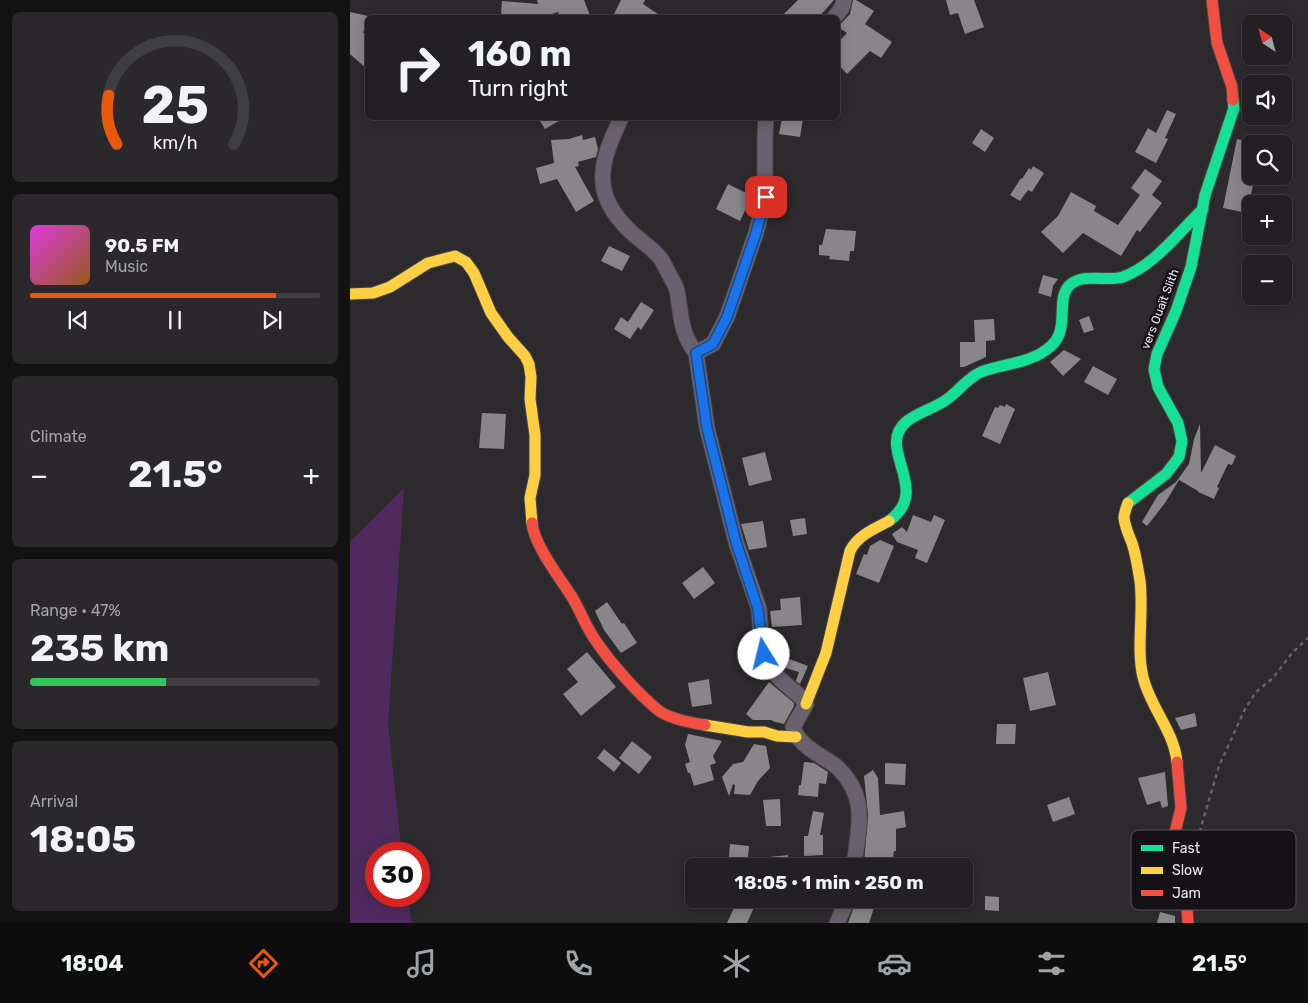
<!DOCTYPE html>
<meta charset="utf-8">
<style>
body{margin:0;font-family:Rubik,sans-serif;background:#2a282a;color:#f1f3f6;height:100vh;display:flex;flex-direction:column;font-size:19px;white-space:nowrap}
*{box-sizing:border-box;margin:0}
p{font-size:16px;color:#a2a3a5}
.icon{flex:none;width:28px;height:28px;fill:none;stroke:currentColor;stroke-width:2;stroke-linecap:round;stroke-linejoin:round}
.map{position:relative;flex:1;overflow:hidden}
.panel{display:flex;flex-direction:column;gap:12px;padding:12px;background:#131213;width:350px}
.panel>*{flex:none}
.hud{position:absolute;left:15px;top:15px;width:475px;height:105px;border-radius:8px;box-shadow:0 2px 12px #0003,0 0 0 1px #3f3e40;background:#222022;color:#f1f3f6;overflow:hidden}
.needle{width:32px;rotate:324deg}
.controls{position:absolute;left:892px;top:15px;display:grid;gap:10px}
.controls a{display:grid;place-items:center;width:50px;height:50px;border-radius:8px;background:#222022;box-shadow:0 2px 12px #0003,0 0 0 1px #3f3e40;font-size:25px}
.speed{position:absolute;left:15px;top:842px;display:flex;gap:10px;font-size:25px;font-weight:700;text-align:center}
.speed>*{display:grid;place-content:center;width:65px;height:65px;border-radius:50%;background:#222022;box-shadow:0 2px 12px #0003,0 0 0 1px #3f3e40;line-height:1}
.speed .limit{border:8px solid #d22;background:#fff;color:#111}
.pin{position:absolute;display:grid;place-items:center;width:42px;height:42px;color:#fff;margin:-21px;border-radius:10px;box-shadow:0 2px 8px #0006}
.me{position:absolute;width:55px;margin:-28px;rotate:351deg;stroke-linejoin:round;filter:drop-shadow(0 0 4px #0008)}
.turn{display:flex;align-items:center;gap:18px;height:105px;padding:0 20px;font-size:22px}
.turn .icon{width:65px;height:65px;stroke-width:2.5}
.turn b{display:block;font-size:35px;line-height:42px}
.big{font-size:38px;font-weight:700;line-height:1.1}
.panel .widget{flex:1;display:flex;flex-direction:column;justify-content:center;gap:8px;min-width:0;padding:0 18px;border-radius:8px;background:#2a282a}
.panel .dial{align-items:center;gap:0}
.dial svg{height:130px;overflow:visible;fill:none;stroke:#3f3e40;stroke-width:7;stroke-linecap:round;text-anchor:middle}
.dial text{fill:#f1f3f6;stroke:none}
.song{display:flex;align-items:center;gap:15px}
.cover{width:60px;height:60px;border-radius:8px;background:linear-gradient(135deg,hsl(300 70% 55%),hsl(30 70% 35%))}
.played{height:5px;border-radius:2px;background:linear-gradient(90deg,#ea580c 85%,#3f3e40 85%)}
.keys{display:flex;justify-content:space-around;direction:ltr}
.heat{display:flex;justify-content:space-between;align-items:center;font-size:28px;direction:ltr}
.charge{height:8px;border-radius:4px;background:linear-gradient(90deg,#34c759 47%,#3f3e40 0)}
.trip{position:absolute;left:335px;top:858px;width:288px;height:50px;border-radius:8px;background:#222022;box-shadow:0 2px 12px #0003,0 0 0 1px #3f3e40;font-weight:700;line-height:50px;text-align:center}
.tab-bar{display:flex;height:80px;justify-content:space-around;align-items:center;background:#0e0d0e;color:#a2a3a5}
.tab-bar .icon{width:35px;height:35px}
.tab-bar .on{color:#ea580c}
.tab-bar b{font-size:22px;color:#f1f3f6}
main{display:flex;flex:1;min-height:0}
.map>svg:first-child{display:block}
.green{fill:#502a5f}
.building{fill:#89868a}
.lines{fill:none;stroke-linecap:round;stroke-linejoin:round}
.street-casing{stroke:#484548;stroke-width:17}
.fast-casing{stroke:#484548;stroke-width:13}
.slow-casing{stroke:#484548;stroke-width:13}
.jam-casing{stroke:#484548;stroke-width:13}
.path{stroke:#68626a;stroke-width:2.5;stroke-dasharray:4 4;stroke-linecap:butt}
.street{stroke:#69616d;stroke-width:15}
.fast{stroke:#16e098;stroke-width:11}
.slow{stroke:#ffcf43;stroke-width:11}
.jam{stroke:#f24e42;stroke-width:11}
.route-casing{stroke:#114b97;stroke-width:12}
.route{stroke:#1a73e8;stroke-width:9}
.labels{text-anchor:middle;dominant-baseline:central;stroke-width:5;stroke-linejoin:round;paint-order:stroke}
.street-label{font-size:12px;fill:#ece8ee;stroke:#141216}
.key{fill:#141216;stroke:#555257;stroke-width:1}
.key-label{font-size:14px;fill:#ece8ee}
</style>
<main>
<section class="panel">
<div class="widget dial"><svg viewBox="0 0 100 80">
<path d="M14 69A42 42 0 1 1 86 69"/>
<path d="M14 69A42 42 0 0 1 9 39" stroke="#ea580c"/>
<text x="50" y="56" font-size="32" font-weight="700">25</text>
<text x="50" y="72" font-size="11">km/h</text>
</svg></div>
<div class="widget">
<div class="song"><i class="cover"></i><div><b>90.5 FM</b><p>Music</p></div></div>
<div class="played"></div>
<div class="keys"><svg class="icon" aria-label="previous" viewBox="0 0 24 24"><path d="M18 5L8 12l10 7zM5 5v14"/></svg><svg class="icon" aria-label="pause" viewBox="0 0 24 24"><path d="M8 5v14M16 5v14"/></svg><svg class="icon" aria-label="next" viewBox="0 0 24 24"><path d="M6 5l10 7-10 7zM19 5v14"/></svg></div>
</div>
<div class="widget"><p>Climate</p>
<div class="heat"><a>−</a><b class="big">21.5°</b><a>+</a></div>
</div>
<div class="widget"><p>Range · 47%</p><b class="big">235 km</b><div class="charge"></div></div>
<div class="widget"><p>Arrival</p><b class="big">18:05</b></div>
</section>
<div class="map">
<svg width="958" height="923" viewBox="0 0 958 923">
<rect width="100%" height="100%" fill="#2d2a2e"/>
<!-- green -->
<path class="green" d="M 54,488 L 38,724 L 52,854 L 26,854 L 26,896 L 57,896 L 62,923 L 0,923 L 0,542 Z"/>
<!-- building -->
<path class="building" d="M 187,0 L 234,0 L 241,18 L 210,18 L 208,12 L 190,18 L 151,15 L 152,1 L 188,4 Z
M 271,0 L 295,0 L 293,4 L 314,18 L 262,18 Z
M 448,0 L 484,0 L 468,18 L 430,18 Z
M 503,0 L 506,0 L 524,11 L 515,24 L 542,42 L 531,58 L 520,51 L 497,74 L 488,64 L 488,42 L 497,33 L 488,27 L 500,14 Z
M 596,0 L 624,0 L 634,27 L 615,34 L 608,13 L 600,15 Z
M 0,12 L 18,16 L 13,33 L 18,34 L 18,70 L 0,54 Z
M 817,110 L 826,114 L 815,138 L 818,139 L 806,163 L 785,152 L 798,128 L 806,133 Z
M 188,118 L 214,118 L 195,129 Z
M 432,118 L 453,118 L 450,137 L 429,134 Z
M 631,129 L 644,138 L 635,152 L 622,143 Z
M 232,135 L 233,140 L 245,137 L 248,149 L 246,157 L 228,162 L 229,166 L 225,167 L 244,201 L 226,212 L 207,179 L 190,184 L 186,168 L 204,163 L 201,140 L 219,139 Z
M 887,139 L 903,143 L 901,144 L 901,176 L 905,176 L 897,213 L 873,208 Z
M 683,166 L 694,173 L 682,192 L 678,190 L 670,201 L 660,195 L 671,178 L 672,179 L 679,168 L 681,170 Z
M 795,169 L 812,181 L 802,195 L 812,203 L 790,232 L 787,230 L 771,256 L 733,233 L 713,253 L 691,232 L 708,216 L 721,192 L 746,206 L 744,211 L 768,225 L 790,195 L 781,188 Z
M 378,184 L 402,196 L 390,221 L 366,209 Z
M 476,229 L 506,231 L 504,251 L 500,251 L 499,261 L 479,259 L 480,256 L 469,255 L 469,245 L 472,245 Z
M 259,246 L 280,256 L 272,271 L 251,261 Z
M 693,275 L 708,279 L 703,286 L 701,297 L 688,293 Z
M 291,302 L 304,310 L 291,330 L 288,327 L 280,339 L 264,329 L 271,317 L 278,322 Z
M 739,316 L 744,330 L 734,333 L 729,320 Z
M 644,319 L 645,340 L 636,341 L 636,357 L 614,367 L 610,367 L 610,342 L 625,342 L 624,320 Z
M 714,350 L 731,359 L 713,376 L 700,362 Z
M 743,366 L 767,379 L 758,395 L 734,382 Z
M 656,404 L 665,409 L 650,444 L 632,436 L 645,407 L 648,408 L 650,405 L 655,407 Z
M 132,413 L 156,414 L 154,449 L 129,448 Z
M 850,424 L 851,473 L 865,445 L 886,456 L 882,465 L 878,464 L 867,487 L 869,488 L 864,499 L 848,492 L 848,491 L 829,480 L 815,503 L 797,526 L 792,522 L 808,495 L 826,482 L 839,464 L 844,439 Z
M 415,452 L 422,480 L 399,486 L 392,458 Z
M 563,515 L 581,522 L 584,515 L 595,520 L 577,563 L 565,558 L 568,550 L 547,542 L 542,534 L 552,527 L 557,532 Z
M 455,518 L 457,534 L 443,536 L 440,520 Z
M 413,521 L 417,547 L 399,550 L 391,524 Z
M 530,540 L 544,546 L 529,583 L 506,574 L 514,554 L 517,555 L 520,546 Z
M 353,567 L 365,583 L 344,599 L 332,583 Z
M 450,597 L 452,625 L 422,627 L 420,611 L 431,610 L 430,599 Z
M 257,602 L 272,624 L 274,623 L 287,643 L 271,653 L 254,630 L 245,611 Z
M 237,652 L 266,687 L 231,716 L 213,694 L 228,682 L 217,669 Z
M 439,659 L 458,666 L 450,684 L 446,681 L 449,672 L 436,668 Z
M 698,672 L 706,705 L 680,711 L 673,678 Z
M 359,679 L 362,704 L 342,707 L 338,683 Z
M 419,682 L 444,703 L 444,706 L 434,724 L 425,722 L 421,720 L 403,720 L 396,714 Z
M 845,713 L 847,726 L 831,730 L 825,718 Z
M 647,724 L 666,724 L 665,744 L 646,744 Z
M 338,734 L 372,741 L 363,756 L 366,763 L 360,765 L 364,780 L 344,786 L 340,773 L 338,773 L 335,764 L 340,762 L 335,745 Z
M 282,741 L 302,757 L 289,774 L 269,758 Z
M 404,744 L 416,746 L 420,768 L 408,781 L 400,795 L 384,794 L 385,785 L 383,784 L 379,796 L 372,777 L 383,764 L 393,762 Z
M 254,749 L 271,763 L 264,772 L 247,758 Z
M 454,762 L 464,763 L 478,772 L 476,784 L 469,783 L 468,797 L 448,795 L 449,785 L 451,785 Z
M 535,763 L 556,764 L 555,785 L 535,784 Z
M 523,770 L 528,778 L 530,815 L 554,811 L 556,827 L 546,829 L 546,851 L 544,851 L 542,866 L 523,866 L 524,865 L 514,864 L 518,815 L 514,776 Z
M 815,772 L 818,806 L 812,808 L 810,801 L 797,805 L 788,778 Z
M 719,797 L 725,814 L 703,822 L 697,805 Z
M 430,799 L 431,826 L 416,826 L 413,800 Z
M 463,811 L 474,813 L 470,835 L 473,835 L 473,855 L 454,856 L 454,836 L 458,836 Z
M 380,844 L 399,846 L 397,866 L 378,866 Z
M 438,855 L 440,866 L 401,866 L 401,859 Z
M 635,896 L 649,897 L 649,911 L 635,910 Z
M 388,899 L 405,905 L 397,923 L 377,923 Z
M 507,899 L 527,899 L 519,923 L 498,923 Z
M 810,912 L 825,916 L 825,923 L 807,923 Z"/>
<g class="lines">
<!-- street casing -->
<g class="street-casing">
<path id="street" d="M 484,18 L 492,8 L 494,0
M 271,118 C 250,163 240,193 280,231 C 289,240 303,248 311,259 C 316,267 320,277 325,285 C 328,291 328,298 329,304 C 332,324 333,336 346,353
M 346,353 L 357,428 L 386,542 L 409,609 L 411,637 L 414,653 L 420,668 L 431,680 L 453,699 L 456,704 L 443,727 C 447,740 458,748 469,755 C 475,759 483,763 488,768 C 519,798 508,829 504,866
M 346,353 L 363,344 L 377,317 L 406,233 L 415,197 L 415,137 L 416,118
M 487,923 L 498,899"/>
</g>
<!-- fast casing -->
<g class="fast-casing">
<path id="fast" d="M 778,503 L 816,474 L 829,457 L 832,441 L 828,423 L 808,387 L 804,369 L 807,354 L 826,311 L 841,267 L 855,195 L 884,108 L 883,100
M 539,521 C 583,489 525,449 556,422 C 568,412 583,409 596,400 C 608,392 617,378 631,372 C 655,363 681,364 701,346 C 721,329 704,297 721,284 C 735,273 757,282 773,277 C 805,265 829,232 853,209"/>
</g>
<!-- slow casing -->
<g class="slow-casing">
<path id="slow" d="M 0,294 L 23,293 L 40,287 L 78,263 L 105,256 L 116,262 L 124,273 L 141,313 L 158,337 L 175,356 L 179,364 L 181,377 L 180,399 L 185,435 L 185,475 L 180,498 L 182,523
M 778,503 C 776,508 774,513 774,518 C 775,526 779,536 782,543 C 786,555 788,569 790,581 C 794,612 786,649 793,677 C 800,707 824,731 827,762
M 456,704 L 476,653 L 500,551 C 508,535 524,529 539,521
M 355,725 L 398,732 L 414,732 L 427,736 L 446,737"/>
</g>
<!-- jam casing -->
<g class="jam-casing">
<path id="jam" d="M 862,0 L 867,43 L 882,87 L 883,100
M 182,523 C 184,545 210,578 222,597 C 230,610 235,625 244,638 C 259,661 286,692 308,710 C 318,718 342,723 355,725
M 827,762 L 831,808 L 821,849 L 837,908 L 838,923"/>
</g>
<!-- path -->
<path class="path" d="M 843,863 L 844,851 L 869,766 L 895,709 L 906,692 L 923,678 L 942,653 L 958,638"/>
<!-- street -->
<use href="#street" class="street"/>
<!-- fast -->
<use href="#fast" class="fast"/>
<!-- slow -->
<use href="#slow" class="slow"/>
<!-- jam -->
<use href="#jam" class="jam"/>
</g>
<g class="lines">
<!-- route casing -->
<g class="route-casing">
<path id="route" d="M 414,654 L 411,637 L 408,609 L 386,542 L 357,428 L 346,353 L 363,344 L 377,317 L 406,233 L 416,197"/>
</g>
<!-- route -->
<use href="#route" class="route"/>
</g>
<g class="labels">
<!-- street labels -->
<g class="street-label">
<text transform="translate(810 309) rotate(-69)">vers Ouaït Slith</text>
</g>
</g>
<!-- legend -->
<rect x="781" y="830" width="165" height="80" rx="8" class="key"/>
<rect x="791" y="845" width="22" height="6" fill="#16e098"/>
<rect x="791" y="867" width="22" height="7" fill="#ffcf43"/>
<rect x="791" y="890" width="22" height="6" fill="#f24e42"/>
<g class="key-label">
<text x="822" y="853">Fast</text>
<text x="822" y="875">Slow</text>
<text x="822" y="898">Jam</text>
</g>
</svg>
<div class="controls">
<a><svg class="needle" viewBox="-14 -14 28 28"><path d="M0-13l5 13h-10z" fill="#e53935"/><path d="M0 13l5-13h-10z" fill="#a2a3a5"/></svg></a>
<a><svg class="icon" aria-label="sound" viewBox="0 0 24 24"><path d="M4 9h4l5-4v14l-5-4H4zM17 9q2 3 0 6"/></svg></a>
<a><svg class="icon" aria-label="search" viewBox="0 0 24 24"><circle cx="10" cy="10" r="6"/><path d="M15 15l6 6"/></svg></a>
<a>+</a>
<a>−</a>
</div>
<div class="speed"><div class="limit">30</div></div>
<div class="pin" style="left:416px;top:197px;background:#d93025"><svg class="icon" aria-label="arrive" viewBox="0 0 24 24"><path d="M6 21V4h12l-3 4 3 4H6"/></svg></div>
<svg class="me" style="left:414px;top:654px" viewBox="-20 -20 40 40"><circle r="19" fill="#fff"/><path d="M0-13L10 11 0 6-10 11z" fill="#1a73e8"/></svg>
<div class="trip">18:05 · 1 min · 250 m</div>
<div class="hud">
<div class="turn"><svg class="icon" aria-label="right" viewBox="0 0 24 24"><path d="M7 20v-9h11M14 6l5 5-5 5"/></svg><div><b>160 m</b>Turn right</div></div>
</div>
</div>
</main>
<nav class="tab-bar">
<b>18:04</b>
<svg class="icon on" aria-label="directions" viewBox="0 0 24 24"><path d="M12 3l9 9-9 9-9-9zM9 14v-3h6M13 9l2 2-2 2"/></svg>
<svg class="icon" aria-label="music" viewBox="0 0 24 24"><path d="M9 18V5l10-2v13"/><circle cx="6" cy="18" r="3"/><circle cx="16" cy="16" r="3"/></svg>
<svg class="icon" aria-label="phone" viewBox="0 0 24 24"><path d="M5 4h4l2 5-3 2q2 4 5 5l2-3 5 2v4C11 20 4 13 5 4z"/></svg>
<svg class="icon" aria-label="climate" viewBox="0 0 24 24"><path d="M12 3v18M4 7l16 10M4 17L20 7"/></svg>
<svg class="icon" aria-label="car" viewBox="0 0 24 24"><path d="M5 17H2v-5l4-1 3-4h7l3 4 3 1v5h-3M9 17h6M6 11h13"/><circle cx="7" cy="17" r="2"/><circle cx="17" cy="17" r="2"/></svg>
<svg class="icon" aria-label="filters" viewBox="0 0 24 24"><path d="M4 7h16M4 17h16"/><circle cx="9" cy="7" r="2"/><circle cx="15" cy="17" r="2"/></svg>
<b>21.5°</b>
</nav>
